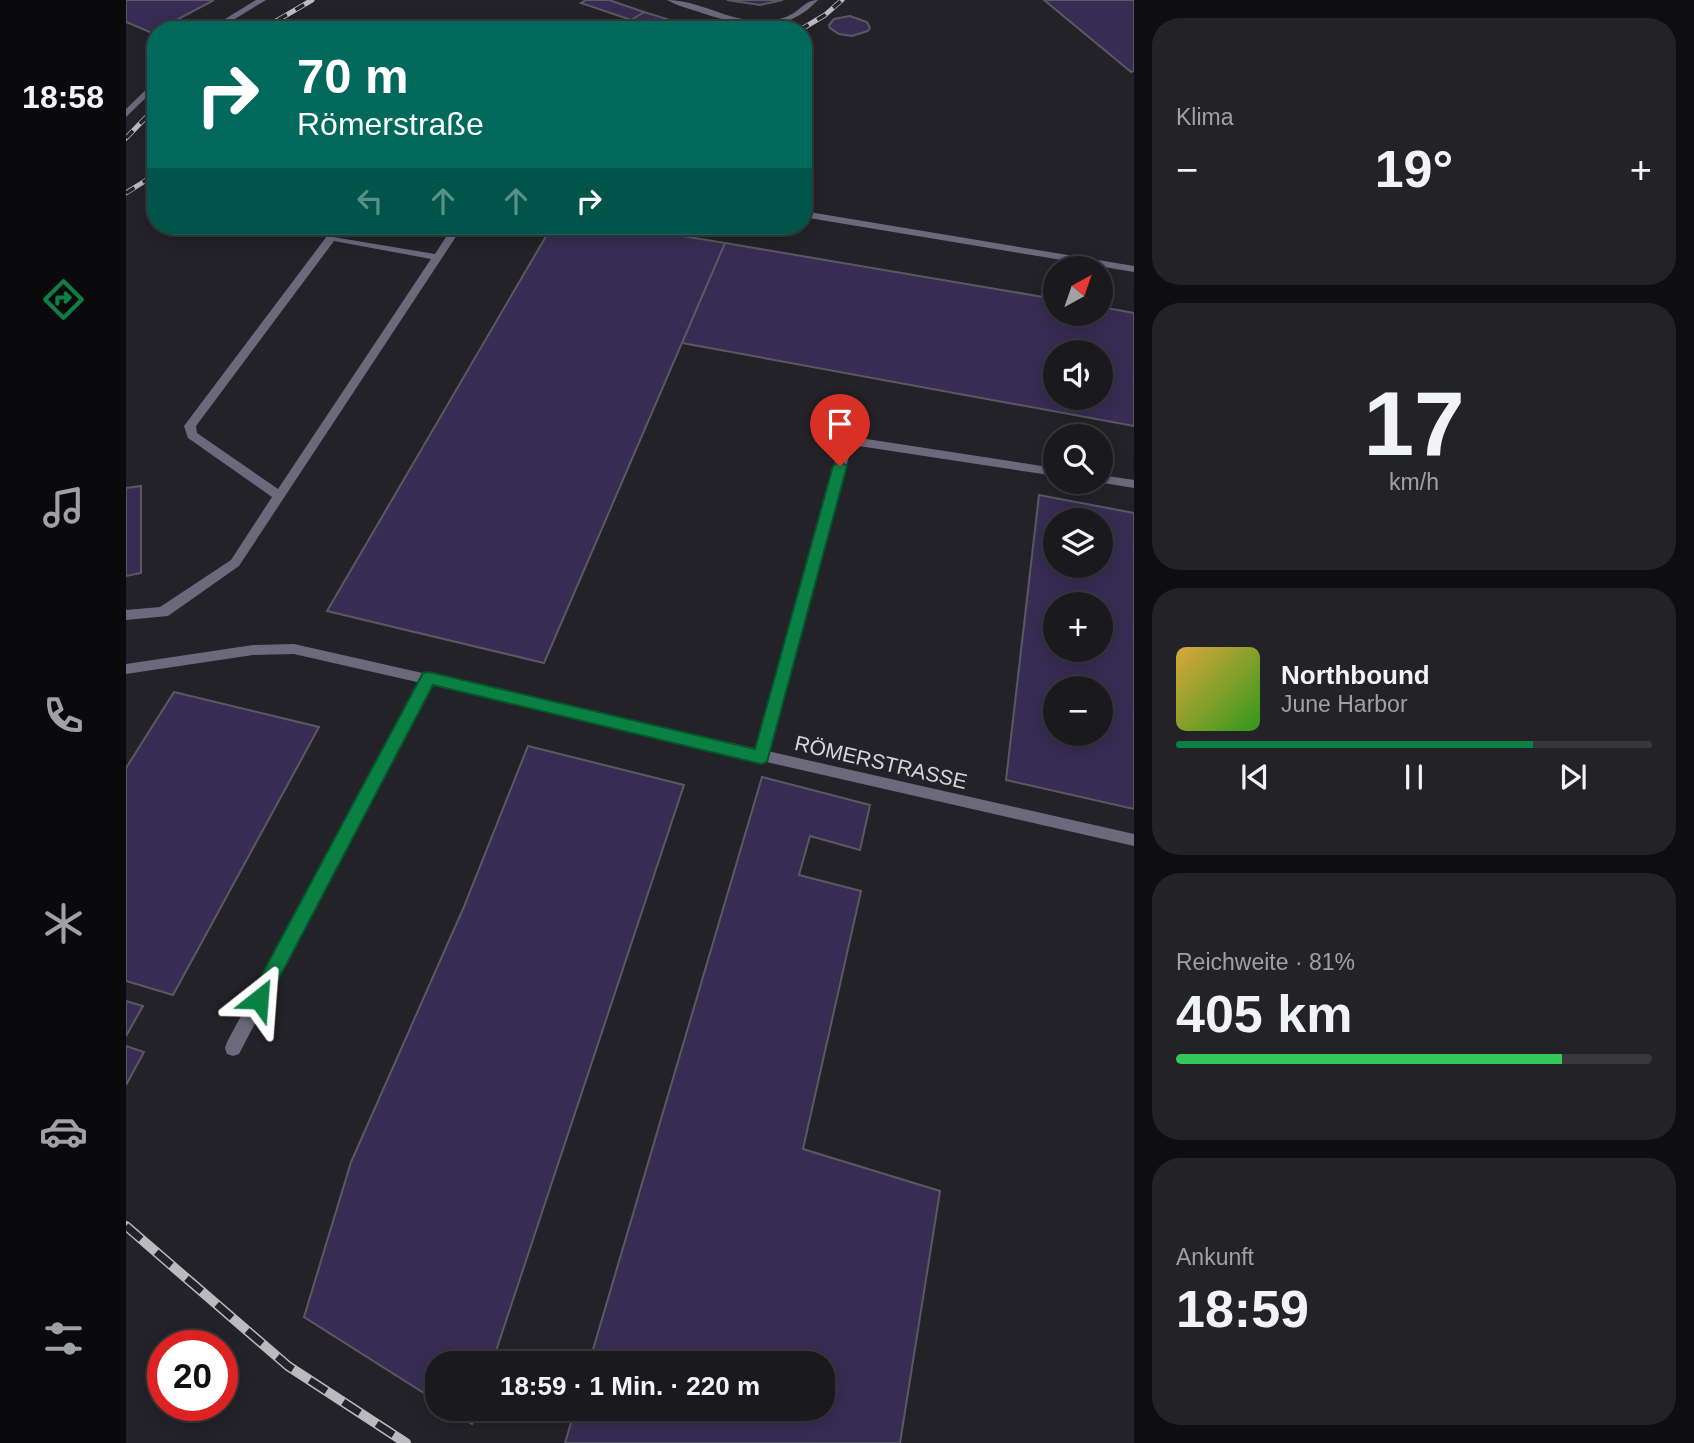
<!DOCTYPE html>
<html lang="de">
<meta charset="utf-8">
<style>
body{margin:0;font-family:Helvetica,sans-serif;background:#232327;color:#f1f3f6;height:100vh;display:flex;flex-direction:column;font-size:26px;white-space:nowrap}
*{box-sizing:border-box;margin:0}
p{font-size:23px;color:#9fa1a4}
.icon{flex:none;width:38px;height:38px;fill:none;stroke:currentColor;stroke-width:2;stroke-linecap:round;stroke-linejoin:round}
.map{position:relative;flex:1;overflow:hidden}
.drawer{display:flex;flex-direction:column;gap:18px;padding:18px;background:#0e0e10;width:560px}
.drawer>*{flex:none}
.hud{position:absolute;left:21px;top:21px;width:665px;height:214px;border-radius:28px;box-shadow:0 4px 18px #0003,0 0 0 2px #38383c;background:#00695c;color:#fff;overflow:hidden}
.needle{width:46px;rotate:40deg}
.controls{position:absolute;left:917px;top:256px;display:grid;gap:14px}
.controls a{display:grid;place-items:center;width:70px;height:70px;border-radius:50%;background:#1a1a1e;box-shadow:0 4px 18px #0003,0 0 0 2px #38383c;font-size:35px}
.speed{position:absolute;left:21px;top:1330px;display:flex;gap:14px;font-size:35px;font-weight:700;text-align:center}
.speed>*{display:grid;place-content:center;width:91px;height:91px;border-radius:50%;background:#1a1a1e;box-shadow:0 4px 18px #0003,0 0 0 2px #38383c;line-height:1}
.speed .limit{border:10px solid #d22;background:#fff;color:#111}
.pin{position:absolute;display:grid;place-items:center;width:60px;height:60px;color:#fff;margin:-72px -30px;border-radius:50% 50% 50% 0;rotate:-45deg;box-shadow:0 0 7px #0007}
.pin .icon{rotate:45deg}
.me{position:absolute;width:77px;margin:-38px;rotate:28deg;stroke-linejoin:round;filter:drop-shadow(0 0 5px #0008)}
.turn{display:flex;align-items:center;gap:24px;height:147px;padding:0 35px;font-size:32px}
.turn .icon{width:91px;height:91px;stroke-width:2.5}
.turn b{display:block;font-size:49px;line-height:60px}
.lanes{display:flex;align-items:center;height:66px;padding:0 35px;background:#0003;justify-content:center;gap:35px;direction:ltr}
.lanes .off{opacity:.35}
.big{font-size:52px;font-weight:600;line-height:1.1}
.drawer .tile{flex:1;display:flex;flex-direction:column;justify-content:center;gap:10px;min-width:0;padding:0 24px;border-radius:28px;background:#232327}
.drawer .dial{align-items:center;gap:0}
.dial b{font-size:91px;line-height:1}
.song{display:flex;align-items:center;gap:21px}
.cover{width:84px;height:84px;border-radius:10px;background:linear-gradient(135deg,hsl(40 70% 55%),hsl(110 70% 35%))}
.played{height:7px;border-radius:4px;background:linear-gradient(90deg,#0b8043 75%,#38383c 75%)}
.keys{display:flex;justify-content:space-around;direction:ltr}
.heat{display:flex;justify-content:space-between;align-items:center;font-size:38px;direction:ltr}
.charge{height:10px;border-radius:5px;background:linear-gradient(90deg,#34c759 81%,#38383c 0)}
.trip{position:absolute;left:299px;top:1351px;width:410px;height:70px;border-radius:28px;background:#1a1a1e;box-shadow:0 4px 18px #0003,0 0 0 2px #38383c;font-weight:600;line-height:70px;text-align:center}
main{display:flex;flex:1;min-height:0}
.menu{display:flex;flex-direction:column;width:126px;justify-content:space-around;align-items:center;background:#0a0a0c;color:#9fa1a4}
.menu .icon{width:49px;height:49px}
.menu .on{color:#0b8043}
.menu b{font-size:32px;color:#f1f3f6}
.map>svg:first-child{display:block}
.building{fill:#372d54;stroke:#5a5960;stroke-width:2;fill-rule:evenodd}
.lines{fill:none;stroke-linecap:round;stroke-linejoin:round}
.lane{fill:#6d697d;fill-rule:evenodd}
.street{fill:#6d697d;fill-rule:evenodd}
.rail-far1-casing{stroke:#bbbabf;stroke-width:5}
.rail-casing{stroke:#bbbabf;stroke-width:10}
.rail-far1{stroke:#232228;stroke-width:3.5;stroke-dasharray:10;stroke-linecap:butt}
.rail{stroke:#232228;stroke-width:7;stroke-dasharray:20;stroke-linecap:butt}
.route{fill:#0b8043;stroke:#07532c;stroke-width:2}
.labels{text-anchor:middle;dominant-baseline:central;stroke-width:7;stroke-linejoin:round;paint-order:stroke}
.street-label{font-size:21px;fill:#d7d6da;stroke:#232228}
</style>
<main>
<nav class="menu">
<b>18:58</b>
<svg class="icon on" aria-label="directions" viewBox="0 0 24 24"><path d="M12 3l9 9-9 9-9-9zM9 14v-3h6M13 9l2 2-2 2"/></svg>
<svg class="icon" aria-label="music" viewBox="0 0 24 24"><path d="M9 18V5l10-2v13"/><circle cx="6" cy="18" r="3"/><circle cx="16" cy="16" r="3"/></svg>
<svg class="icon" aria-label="phone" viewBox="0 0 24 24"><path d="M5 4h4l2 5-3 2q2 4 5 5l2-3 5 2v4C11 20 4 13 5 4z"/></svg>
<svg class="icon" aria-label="climate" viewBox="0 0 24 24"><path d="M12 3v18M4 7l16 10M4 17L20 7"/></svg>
<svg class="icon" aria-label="car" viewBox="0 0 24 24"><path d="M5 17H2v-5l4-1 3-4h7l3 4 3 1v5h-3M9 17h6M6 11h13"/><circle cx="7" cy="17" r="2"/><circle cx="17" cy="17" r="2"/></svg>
<svg class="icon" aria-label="filters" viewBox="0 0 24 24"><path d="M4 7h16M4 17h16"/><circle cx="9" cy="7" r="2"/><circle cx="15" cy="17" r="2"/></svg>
</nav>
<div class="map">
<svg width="1008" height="1443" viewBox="0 0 1008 1443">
<rect width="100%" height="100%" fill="#232228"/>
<!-- building -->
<path class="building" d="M 0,0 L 88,0 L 26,33 L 0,22 Z
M 460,0 L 483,0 L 518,12 L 505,20 L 455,3 Z
M 601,0 L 657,0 L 634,5 Z
M 918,0 L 1008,0 L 1008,71 L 1005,72 Z
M 518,12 L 541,19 L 530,27 L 507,19 Z
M 724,16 L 741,22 L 744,28 L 742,31 L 726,36 L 713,34 L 704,28 L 703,25 L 708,19 Z
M 426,226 L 497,226 L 599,243 L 418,663 L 201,611 Z
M 599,243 L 929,299 L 929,313 L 975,313 L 975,307 L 1008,313 L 1008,426 L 556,343 ZM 929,352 L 975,352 L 975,397 L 929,397 Z
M 15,486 L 15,573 L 0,576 L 0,488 Z
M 913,495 L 1008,513 L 1008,809 L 880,780 ZM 929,520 L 975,520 L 975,565 L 929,565 ZM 929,604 L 975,604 L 975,649 L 929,649 ZM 929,688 L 975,688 L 975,733 L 929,733 Z
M 48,692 L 193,727 L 47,995 L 0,981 L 0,768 Z
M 402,746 L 558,785 L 366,1363 L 312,1363 L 312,1402 L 178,1317 L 225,1162 L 337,909 Z
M 636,777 L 744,805 L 734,850 L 684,836 L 673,875 L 735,891 L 677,1149 L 814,1191 L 774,1443 L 439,1443 L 449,1409 L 696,1409 L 696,1363 L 463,1363 Z
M 0,1001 L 17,1006 L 0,1036 Z
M 0,1046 L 18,1052 L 0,1085 Z
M 322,1409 L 351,1409 L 346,1424 Z"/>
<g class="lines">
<!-- lane -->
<path class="lane" d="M 541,0 C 574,0 603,22 637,21 C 646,21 656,19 664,15 C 675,10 679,0 692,0 C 658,36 619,27 576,13 C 565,9 551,6 541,0 Z
M 677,211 L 1008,266 L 1008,272 L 677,217 Z
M 327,226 L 337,226 L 113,566 L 42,616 L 0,620 L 0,610 L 34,607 L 105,560 L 146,497 L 62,438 L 58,426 L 201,236 L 309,254 ZM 208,241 L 305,259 L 152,489 L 71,433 L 70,426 Z
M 721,436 L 929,468 L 929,476 L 726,445 L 642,757 L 640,761 L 630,761 L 628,757 L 715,440 Z
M 975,475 L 1008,480 L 1008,488 L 971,482 L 975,481 Z
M 303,673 L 310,678 L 113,1054 L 107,1056 L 101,1054 L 99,1048 L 101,1042 L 298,674 Z"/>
<!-- street -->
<path class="street" d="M 130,0 L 140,0 L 91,30 L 81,30 Z
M 30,80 L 30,88 L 0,117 L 0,109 Z
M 168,644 L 1008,834 L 1008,846 L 168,654 L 127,655 L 0,674 L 0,664 L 127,645 Z"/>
<!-- rail-far1 casing -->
<g class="rail-far1-casing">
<path id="rail-far1" d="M 135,30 L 186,0
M 674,30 L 699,15 L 716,0
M 0,138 L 30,107
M 0,193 L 30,174"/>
</g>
<!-- rail casing -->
<g class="rail-casing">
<path id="rail" d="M 0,1226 L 162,1366 L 280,1443"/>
</g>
<!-- rail-far1 -->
<use href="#rail-far1" class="rail-far1"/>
<!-- rail -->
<use href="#rail" class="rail"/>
</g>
<!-- route -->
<path class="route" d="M 714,461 L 721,466 L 641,762 L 635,764 L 307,685 L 139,1005 L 133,1007 L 126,1005 L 124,999 L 126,993 L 297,673 L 303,672 L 629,749 L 707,466 Z"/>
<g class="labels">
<!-- street labels -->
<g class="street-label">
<text transform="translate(755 762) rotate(13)">RÖMERSTRASSE</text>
</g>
</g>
</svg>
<div class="controls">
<a><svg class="needle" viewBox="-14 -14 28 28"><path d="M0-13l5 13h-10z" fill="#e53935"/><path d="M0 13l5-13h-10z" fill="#9fa1a4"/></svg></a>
<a><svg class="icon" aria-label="sound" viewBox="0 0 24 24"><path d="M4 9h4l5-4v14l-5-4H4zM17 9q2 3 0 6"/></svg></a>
<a><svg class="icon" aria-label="search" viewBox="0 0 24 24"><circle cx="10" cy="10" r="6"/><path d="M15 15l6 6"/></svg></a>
<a><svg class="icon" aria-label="layers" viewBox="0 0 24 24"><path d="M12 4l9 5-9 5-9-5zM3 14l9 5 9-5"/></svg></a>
<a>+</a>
<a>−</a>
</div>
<div class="speed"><div class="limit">20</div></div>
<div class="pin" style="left:714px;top:466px;background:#d93025"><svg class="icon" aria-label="arrive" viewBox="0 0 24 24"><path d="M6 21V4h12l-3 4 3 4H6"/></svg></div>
<svg class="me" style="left:133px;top:999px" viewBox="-20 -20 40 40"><path d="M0-17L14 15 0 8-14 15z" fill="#0b8043" stroke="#fff" stroke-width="4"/></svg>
<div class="trip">18:59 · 1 Min. · 220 m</div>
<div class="hud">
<div class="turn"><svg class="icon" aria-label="right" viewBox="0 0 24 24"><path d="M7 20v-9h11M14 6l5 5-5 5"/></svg><div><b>70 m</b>Römerstraße</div></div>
<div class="lanes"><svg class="icon off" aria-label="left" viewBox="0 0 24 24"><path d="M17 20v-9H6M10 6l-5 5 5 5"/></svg><svg class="icon off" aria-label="ahead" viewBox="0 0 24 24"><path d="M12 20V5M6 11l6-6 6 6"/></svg><svg class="icon off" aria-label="ahead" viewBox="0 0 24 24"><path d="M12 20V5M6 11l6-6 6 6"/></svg><svg class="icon" aria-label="right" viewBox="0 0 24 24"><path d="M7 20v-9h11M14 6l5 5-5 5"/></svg></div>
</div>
</div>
<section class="drawer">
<div class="tile"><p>Klima</p>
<div class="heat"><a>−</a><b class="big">19°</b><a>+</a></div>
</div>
<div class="tile dial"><b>17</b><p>km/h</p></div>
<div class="tile">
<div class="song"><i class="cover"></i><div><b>Northbound</b><p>June Harbor</p></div></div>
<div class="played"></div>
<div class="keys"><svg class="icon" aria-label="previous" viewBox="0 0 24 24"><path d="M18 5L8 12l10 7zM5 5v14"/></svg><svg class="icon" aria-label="pause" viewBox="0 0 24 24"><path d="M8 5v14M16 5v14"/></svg><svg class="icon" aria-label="next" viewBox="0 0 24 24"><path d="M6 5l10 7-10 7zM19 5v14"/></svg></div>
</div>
<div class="tile"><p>Reichweite · 81%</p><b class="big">405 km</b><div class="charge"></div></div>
<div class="tile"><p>Ankunft</p><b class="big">18:59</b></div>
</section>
</main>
